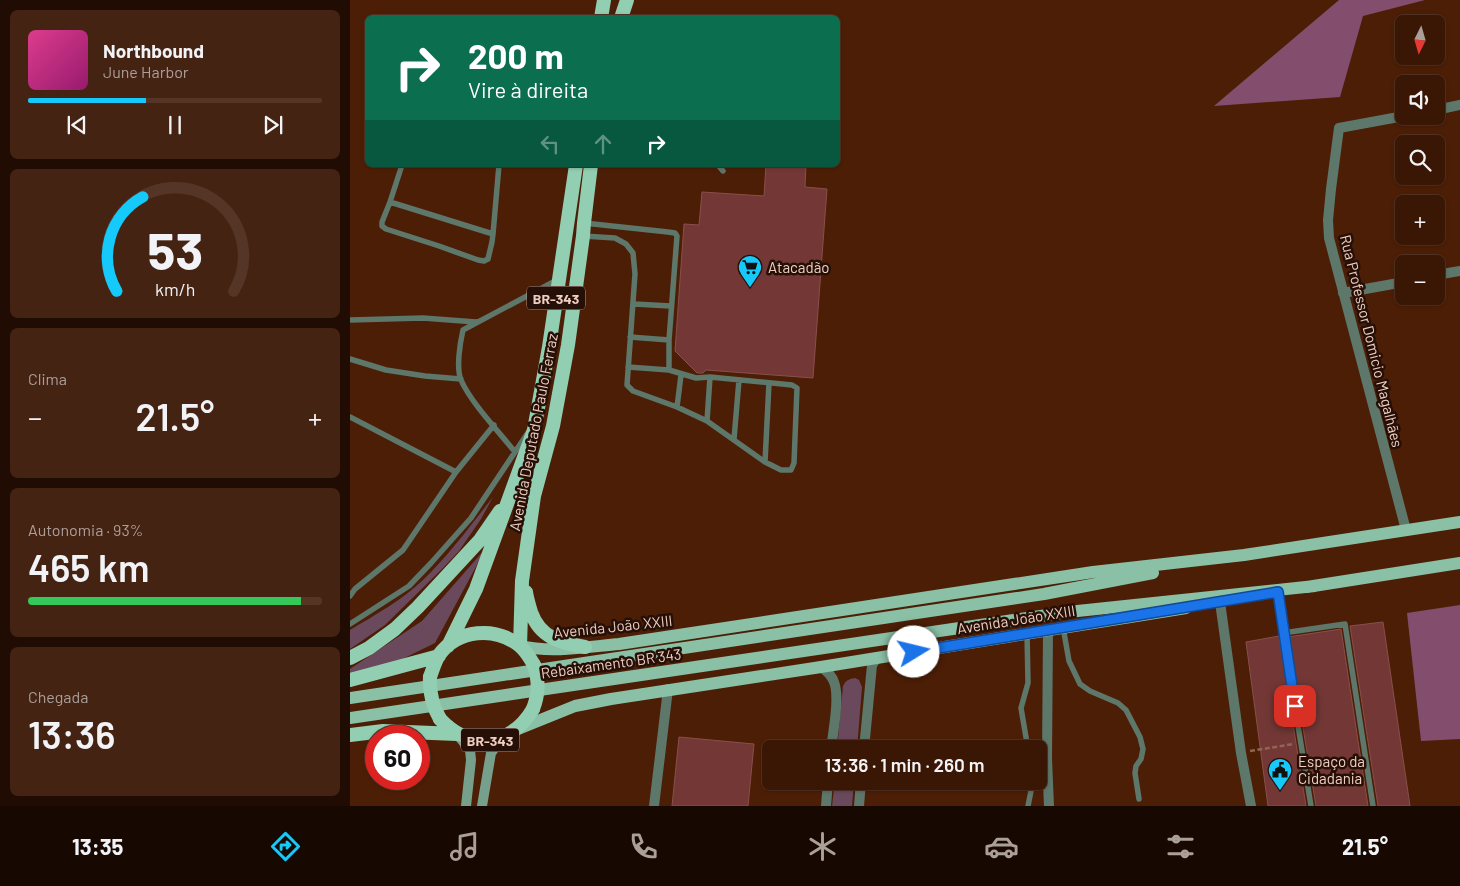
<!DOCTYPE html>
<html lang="pt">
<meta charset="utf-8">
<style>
body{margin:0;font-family:Barlow,sans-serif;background:#452313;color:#f1f3f6;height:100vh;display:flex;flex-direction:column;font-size:19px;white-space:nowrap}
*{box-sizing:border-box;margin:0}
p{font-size:16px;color:#ab9f9a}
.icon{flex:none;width:28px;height:28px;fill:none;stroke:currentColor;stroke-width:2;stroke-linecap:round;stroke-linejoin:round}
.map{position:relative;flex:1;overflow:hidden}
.details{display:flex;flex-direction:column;gap:10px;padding:10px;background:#200c02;width:350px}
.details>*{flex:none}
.top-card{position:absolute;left:15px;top:15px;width:475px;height:152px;border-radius:8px;box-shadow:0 1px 4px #0004,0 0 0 1px #543526;background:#0b6e4f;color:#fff;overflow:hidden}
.needle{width:32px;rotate:185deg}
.controls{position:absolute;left:1045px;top:15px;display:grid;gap:10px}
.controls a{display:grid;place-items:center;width:50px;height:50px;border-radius:8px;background:#3a1604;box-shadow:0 1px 4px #0004,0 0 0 1px #543526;font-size:25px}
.speed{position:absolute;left:15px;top:725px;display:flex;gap:10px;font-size:25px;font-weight:700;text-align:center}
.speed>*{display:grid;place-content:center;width:65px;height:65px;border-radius:50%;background:#3a1604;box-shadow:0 1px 4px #0004,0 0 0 1px #543526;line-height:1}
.speed .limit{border:8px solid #d22;background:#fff;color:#111}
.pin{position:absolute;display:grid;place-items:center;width:42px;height:42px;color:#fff;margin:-21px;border-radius:10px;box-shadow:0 2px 8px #0006}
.me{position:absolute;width:55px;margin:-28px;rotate:81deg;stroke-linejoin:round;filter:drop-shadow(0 0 4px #0008)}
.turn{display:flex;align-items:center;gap:18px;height:105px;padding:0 20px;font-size:22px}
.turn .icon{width:65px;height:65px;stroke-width:2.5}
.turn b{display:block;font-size:35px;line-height:42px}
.lanes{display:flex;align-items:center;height:48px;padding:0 20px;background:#0003;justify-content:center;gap:25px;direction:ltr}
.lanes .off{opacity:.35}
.big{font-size:38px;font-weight:600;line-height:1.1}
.details .card{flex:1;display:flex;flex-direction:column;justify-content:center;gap:8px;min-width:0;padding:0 18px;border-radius:8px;background:#452313}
.details .dial{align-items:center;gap:0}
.dial svg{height:130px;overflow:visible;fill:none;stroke:#543526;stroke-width:7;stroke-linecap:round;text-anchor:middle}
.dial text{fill:#f1f3f6;stroke:none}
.song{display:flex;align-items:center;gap:15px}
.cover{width:60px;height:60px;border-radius:8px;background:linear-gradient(135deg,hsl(330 70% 55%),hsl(320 70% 35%))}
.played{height:5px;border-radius:2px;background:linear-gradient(90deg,#15cafb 40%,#543526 40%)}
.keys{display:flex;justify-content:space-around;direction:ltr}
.heat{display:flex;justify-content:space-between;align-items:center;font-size:28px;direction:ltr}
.charge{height:8px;border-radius:4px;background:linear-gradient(90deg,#34c759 93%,#543526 0)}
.trip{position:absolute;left:412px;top:740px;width:285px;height:50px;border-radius:8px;background:#3a1604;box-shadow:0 1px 4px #0004,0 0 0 1px #543526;font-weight:600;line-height:50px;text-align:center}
.tabs{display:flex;height:80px;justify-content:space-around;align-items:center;background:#170902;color:#ab9f9a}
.tabs .icon{width:35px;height:35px}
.tabs .selected{color:#15cafb}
.tabs b{font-size:22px;color:#f1f3f6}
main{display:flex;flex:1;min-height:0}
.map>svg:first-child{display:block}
.green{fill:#6a495c}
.forest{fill:#834e6d}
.building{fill:#733836;stroke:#894f4b}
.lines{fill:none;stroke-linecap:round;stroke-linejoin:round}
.path{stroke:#8f6652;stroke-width:2.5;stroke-dasharray:5 2.5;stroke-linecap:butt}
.service{stroke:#5d776a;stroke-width:5.5}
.minor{stroke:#5d776a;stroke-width:10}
.tertiary{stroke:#5d776a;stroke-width:10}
.secondary{stroke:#76a08c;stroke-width:10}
.primary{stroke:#8ac0a6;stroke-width:12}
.trunk{stroke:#92ceb2;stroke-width:14}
.trunk-bridge{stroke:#92ceb2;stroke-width:14}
.route-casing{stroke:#114b97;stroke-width:12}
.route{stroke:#1a73e8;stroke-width:9}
.labels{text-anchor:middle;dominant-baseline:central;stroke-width:5;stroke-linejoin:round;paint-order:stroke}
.shield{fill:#250f06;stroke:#b2958a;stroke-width:1}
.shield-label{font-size:14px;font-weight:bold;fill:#efcfc2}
.poi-label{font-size:15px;fill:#efcfc2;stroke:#250f06;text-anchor:start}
.street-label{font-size:15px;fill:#efcfc2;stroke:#250f06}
</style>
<main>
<section class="details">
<div class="card">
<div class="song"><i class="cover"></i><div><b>Northbound</b><p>June Harbor</p></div></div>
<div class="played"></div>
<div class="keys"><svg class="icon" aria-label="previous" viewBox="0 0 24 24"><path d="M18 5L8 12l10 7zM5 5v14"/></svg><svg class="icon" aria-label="pause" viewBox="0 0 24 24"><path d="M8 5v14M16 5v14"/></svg><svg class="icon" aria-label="next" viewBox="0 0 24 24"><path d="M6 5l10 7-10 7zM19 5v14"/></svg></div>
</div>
<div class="card dial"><svg viewBox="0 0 100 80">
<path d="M14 69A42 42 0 1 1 86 69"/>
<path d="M14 69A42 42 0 0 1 30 11" stroke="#15cafb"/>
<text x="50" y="56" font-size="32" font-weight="700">53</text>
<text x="50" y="72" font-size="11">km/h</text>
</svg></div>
<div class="card"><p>Clima</p>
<div class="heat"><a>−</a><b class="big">21.5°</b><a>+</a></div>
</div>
<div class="card"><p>Autonomia · 93%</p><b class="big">465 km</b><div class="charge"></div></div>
<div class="card"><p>Chegada</p><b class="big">13:36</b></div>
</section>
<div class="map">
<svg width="1110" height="806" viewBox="0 0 1110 806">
<rect width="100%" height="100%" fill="#4d1e06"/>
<!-- green -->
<path class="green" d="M 143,497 L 131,519 L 109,551 L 93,568 L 35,625 L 0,649 L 0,630 C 25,615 52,600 73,580 C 99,555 121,525 143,497 Z
M 136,548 L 85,643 L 34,668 L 0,674 L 0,669 L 72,621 Z
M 505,678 L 509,680 L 512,687 L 507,749 L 487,749 L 493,686 C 496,680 499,679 505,678 Z
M 485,781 L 504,781 L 502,806 L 482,806 Z"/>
<!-- forest -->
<path class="forest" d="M 989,0 L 1075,0 L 1013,16 L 990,97 L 864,106 Z
M 1110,605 L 1110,739 L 1071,741 L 1057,613 Z"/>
<!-- building -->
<path class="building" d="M 416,165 L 456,165 L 455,187 L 477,189 L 463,378 L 356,370 L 353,373 L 347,373 L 325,351 L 334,224 L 349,225 L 352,192 L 414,196 Z
M 1033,622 L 1060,806 L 1028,806 L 1000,626 Z
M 991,629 L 1018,806 L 966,806 L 938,637 Z
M 929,636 L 956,806 L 918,806 L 896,642 Z
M 329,737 L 404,744 L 398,806 L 322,806 Z"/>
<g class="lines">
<!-- path -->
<path class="path" d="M 900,751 L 944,744"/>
<!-- service -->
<path class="service" d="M 368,165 L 373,171
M 40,202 L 32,222 L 32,226 L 36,229 L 89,246 L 128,260 L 134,261 L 138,259 L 142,242 L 143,234 L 40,202 L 52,165
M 143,234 L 149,165
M 233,236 L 265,238 L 276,244 L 283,253 L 285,274 L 277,385 L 283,391 L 327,407 L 357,421 L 415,462 L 431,470 L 441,470 L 444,463 L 447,388 L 442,385 L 360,377 L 346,378 L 319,370 L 319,340 L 327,236 L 325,233 L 318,232 L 234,223
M 284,304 L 321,306
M 0,320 L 73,318 L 126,322
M 280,337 L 319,340
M 0,359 L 36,370 L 75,376 L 111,379
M 278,367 L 319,370
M 327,407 L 331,375
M 0,417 L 106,472
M 357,421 L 360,377
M 384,439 L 389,380
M 165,452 C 150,433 121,403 111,380 C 106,368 110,343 113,330 L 207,280
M 415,462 L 419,383
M 928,592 L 933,633 L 961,806
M 0,596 L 5,589 L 53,550 L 106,472 L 144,425
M 0,624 L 59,586 L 81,563 L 121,518 L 177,434
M 713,627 L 719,661 L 730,684 L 740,691 L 768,703 L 776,710 L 790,737 L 793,749 L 791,759 L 786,766 L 785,773 L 789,799
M 677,633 L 678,683 L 671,708 L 678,749
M 933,633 L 995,624 L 1023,806
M 678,806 L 683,781"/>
<!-- minor -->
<path class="minor" d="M 1086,110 L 1110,105
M 1054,116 L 989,128 L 981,189 L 978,220 L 979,238 L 1056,530
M 1086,275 L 1110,271
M 993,293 L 1054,282
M 870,602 L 891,753 L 901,806
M 698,630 L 697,759 L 699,806
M 304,806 L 318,689"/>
<!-- tertiary -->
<path class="tertiary" d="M 471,667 C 477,671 482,676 484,682 C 490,697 483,732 481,749
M 514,749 L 522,665 L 527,658
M 476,806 L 478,781
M 509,806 L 511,781"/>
<!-- secondary -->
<path class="secondary" d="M 107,734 L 120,750 L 121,760 L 116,806
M 132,806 L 141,753 L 146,746 L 156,736"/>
<!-- primary -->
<path class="primary" d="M 957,587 L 1110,563
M 170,646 C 202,653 236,647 269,644 L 743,572 L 894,555 L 1110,522
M 0,698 L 694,594 L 803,573
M 0,718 L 718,612 L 965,586
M 168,729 L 225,706 L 261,699 L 471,667 L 836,608"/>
<!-- trunk -->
<path class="trunk" d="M 251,18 L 254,0
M 271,18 L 277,0
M 176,592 C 177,599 179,605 181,612 C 190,638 211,643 235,647
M 98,646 L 126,589 L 184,430 L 199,347 L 226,165
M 170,646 L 172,581 L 184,496 L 203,426 L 218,345 L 233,236 L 234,223 L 241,165
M 0,658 L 19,648 L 45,629 L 68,607 L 130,540 L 150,511
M 80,677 C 83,669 85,661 89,655 C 108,629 145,626 170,646 C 176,651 180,658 184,665
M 0,680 L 89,656
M 90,719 C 120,751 161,746 183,709
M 0,735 L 33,731 L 107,734"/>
<!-- trunk-bridge -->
<path class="trunk-bridge" d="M 80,677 C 79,693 82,705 90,719
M 183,709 C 189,693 189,681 184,665"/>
</g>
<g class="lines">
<!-- route casing -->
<g class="route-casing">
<path id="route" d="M 564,652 L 928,592 L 945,706"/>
</g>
<!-- route -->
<use href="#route" class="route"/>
</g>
<!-- icons -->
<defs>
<g id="supermarket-pin" transform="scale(1.25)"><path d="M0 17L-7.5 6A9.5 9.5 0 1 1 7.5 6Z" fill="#15cafb" stroke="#250f06"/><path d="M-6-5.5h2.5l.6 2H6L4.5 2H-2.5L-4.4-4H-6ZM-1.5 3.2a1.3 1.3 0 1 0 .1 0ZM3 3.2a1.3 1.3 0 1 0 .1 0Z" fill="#111"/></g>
<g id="civic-pin" transform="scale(1.25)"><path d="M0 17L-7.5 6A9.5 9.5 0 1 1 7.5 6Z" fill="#15cafb" stroke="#250f06"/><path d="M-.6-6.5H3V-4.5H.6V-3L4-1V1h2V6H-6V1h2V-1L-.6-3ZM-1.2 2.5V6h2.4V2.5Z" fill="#111"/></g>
</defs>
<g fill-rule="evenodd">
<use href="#supermarket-pin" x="400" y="267"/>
<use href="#civic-pin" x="930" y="770"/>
</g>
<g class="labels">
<!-- shield labels -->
<g class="shield">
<rect x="177" y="286.5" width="58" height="23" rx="4"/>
<rect x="111" y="728.5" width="58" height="23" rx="4"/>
</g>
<g class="shield-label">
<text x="206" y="298">BR-343</text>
<text x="140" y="740">BR-343</text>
</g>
<!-- poi labels -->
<g class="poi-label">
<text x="418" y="267">Atacadão</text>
<text x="948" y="761">Espaço da<tspan x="948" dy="17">Cidadania</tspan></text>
</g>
<!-- street labels -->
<g class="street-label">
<text transform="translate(1022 341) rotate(76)">Rua Professor Domicio Magalhães</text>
<text transform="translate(183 432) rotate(-79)">Avenida Deputado Paulo Ferraz</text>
<text transform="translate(666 619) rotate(-9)">Avenida João XXIII</text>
<text transform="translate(263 626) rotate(-6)">Avenida João XXIII</text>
<text transform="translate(261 663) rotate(-8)">Rebaixamento BR 343</text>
</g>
</g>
</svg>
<div class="controls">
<a><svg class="needle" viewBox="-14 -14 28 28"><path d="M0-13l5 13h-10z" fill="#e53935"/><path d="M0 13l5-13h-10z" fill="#ab9f9a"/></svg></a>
<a><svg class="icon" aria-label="sound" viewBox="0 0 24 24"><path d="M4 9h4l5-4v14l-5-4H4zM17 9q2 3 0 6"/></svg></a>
<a><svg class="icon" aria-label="search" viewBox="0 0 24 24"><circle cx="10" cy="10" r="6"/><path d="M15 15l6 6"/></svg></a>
<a>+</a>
<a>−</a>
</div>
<div class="speed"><div class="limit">60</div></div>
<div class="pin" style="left:945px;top:706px;background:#d93025"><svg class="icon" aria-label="arrive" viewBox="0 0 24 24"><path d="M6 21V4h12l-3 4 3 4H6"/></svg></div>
<svg class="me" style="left:564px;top:652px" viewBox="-20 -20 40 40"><circle r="19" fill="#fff"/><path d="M0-13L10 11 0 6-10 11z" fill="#1a73e8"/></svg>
<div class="trip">13:36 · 1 min · 260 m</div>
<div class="top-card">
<div class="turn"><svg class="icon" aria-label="right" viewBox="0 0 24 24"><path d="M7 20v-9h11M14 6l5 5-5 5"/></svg><div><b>200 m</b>Vire à direita</div></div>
<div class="lanes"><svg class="icon off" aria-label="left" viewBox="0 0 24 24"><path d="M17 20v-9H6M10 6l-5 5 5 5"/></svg><svg class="icon off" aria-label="ahead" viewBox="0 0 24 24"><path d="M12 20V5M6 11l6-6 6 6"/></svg><svg class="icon" aria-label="right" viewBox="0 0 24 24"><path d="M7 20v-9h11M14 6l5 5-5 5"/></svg></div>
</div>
</div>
</main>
<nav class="tabs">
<b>13:35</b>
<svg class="icon selected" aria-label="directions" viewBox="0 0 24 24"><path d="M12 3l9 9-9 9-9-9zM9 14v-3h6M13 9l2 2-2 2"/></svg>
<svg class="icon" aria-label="music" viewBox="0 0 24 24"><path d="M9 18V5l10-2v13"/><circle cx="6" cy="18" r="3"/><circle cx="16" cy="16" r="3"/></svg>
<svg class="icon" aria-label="phone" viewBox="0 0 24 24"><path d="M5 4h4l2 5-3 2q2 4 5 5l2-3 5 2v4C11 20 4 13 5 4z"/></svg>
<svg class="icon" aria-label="climate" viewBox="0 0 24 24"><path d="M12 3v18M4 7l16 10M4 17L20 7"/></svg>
<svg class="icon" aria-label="car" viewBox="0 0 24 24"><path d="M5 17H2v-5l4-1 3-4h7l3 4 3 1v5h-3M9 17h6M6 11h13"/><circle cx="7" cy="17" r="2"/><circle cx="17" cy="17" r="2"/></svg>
<svg class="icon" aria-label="filters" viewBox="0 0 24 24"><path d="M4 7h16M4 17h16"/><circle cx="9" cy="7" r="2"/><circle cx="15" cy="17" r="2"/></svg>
<b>21.5°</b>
</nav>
